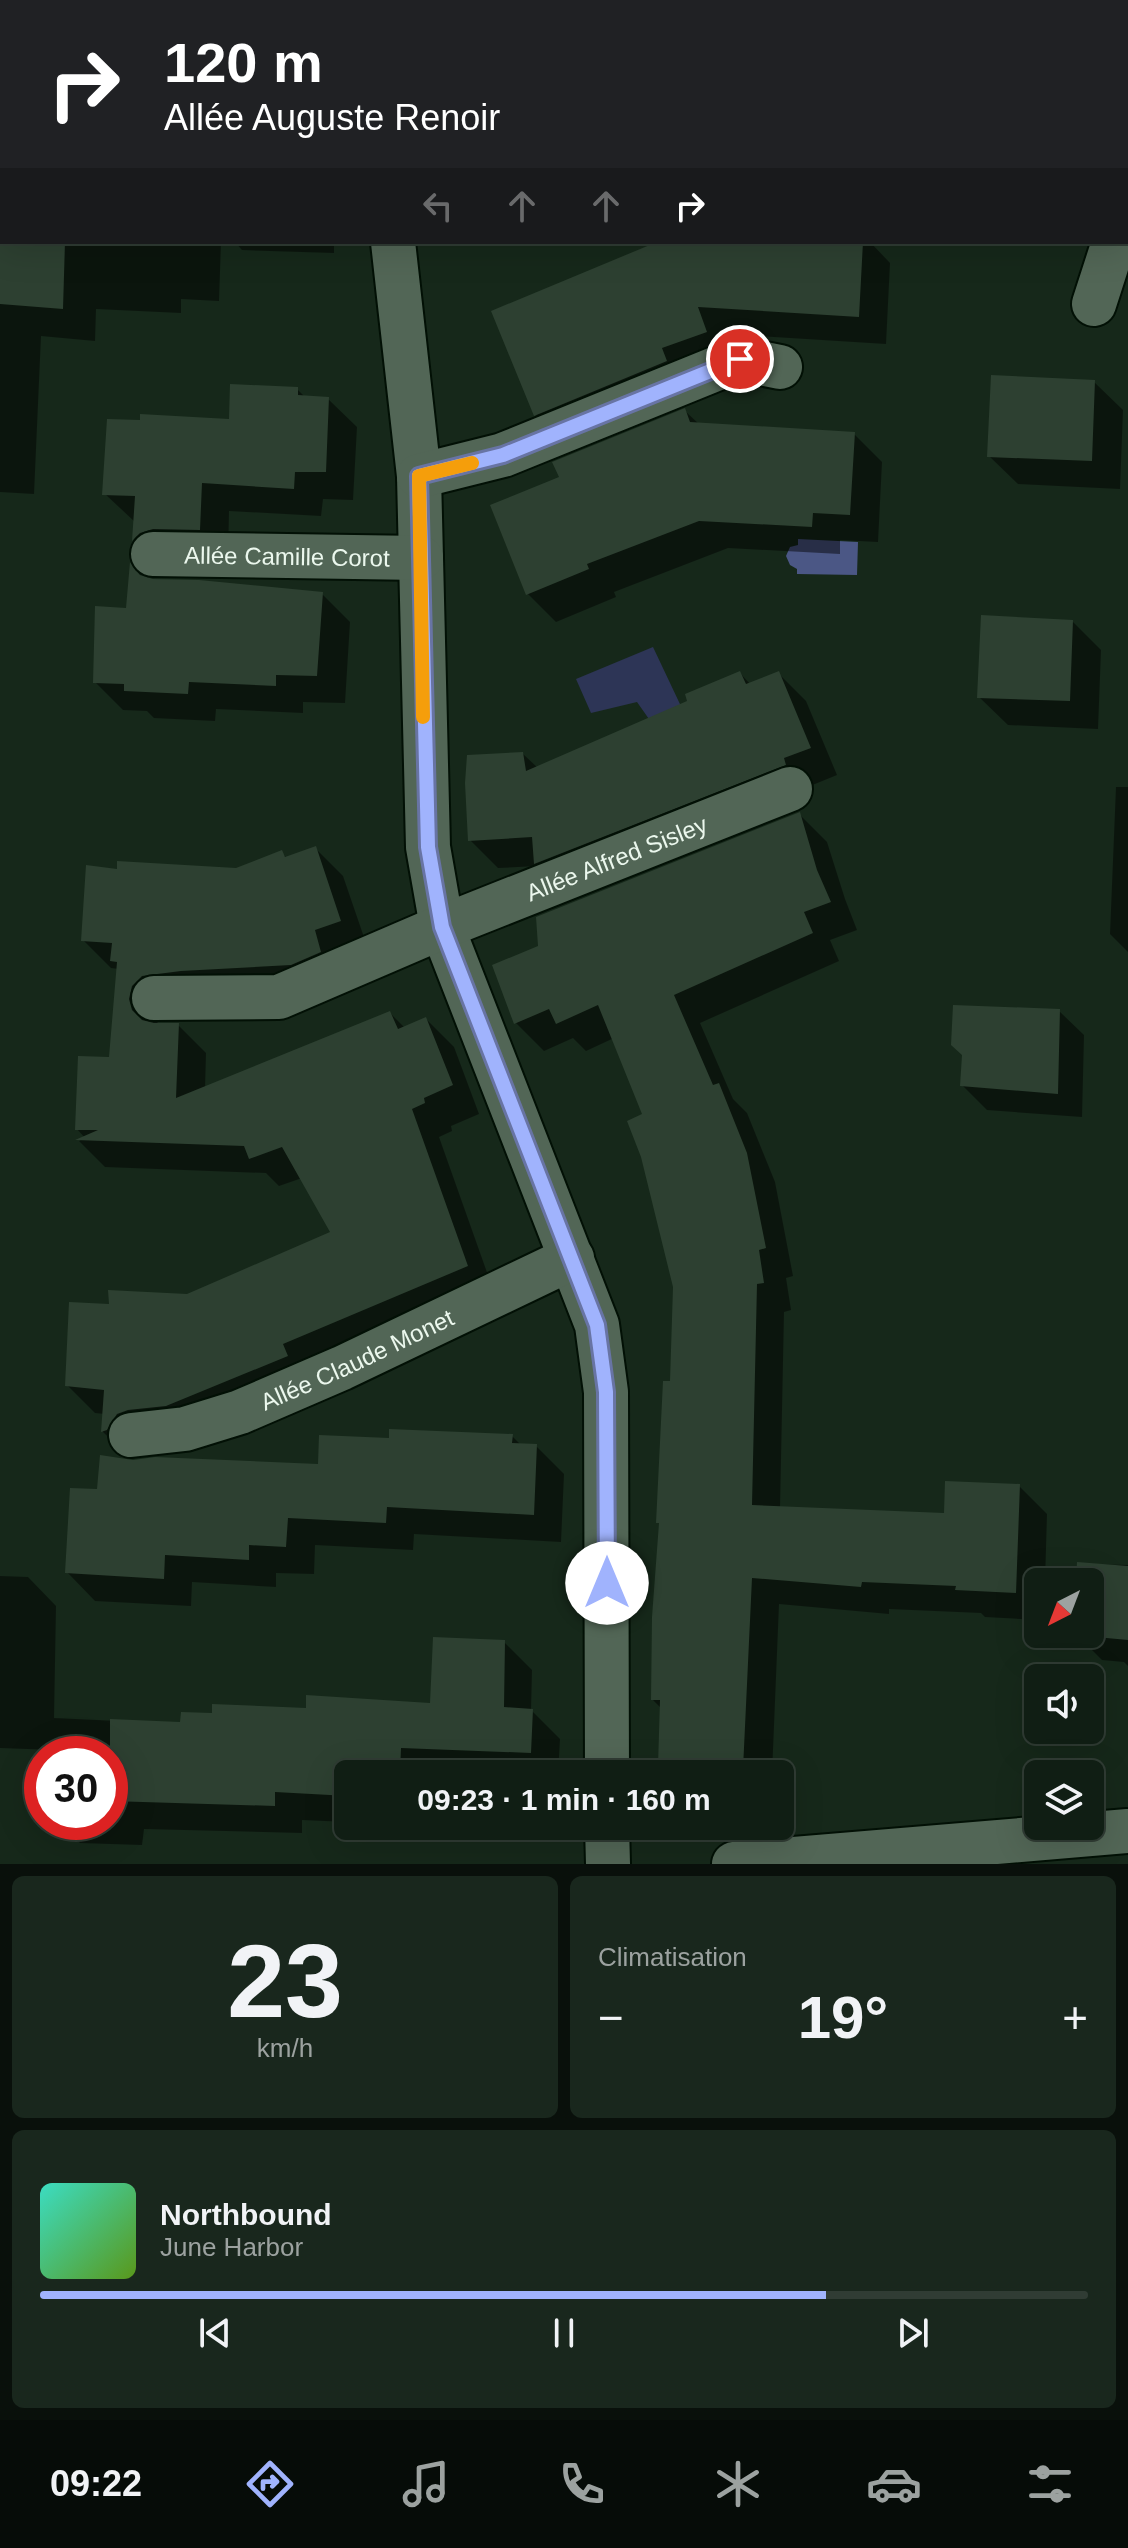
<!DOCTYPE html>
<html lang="fr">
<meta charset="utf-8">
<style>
body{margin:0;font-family:Helvetica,sans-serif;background:#19271d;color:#f1f3f6;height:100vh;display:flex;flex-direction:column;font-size:30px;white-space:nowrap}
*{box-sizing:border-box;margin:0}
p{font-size:26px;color:#9ca2a0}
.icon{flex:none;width:44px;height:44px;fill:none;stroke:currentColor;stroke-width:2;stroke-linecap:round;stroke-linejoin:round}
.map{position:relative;height:1864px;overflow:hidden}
.sheet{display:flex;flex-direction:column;gap:12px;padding:12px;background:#09100b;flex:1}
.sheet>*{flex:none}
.top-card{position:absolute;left:0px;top:0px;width:1128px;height:244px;box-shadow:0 8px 32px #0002,0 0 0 2px #303c34;background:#202124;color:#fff;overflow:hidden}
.needle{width:52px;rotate:222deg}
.controls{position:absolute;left:1024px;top:1568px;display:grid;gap:16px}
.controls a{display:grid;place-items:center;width:80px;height:80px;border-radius:12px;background:#101e14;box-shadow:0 8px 32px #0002,0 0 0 2px #303c34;font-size:40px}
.speed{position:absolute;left:24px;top:1736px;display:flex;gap:16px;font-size:40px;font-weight:700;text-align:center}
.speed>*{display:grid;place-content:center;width:104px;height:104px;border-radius:50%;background:#101e14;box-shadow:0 8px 32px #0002,0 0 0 2px #303c34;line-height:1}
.speed .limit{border:12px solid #d22;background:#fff;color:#111}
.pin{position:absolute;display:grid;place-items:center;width:68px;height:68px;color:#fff;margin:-34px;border:4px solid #fff;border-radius:50%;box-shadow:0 2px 8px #0007}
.me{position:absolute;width:88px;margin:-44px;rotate:0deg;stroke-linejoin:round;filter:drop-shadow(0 0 6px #0008)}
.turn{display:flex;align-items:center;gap:28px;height:168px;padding:0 32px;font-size:36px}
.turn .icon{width:104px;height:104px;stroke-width:2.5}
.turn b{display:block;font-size:56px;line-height:68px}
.lanes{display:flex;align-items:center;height:76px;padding:0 32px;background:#0003;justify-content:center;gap:40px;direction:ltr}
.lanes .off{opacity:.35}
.big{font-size:60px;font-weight:800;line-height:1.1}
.sheet .tile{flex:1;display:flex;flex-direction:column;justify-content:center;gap:12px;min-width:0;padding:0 28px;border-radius:12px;background:#19271d}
.sheet .dial{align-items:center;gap:0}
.dial b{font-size:104px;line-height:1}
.song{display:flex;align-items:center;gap:24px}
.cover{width:96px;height:96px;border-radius:12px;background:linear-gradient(135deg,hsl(170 70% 55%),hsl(90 70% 35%))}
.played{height:8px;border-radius:4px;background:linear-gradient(90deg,#a0b3fd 75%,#303c34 75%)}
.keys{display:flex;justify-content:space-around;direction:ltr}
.heat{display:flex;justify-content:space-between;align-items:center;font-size:44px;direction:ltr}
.sheet .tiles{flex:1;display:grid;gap:12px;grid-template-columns:1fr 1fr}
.tile:last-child{grid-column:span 2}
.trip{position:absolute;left:334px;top:1760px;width:460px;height:80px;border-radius:12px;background:#101e14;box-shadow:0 8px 32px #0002,0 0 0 2px #303c34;font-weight:800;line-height:80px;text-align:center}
.tab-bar{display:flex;height:128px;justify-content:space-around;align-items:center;background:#060c08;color:#9ca2a0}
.tab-bar .icon{width:56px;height:56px}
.tab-bar .active{color:#a0b3fd}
.tab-bar b{font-size:36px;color:#f1f3f6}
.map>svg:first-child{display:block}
.green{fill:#2d3556}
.water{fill:#4b5785}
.shadow{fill:#0007}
.building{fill:#2d4031}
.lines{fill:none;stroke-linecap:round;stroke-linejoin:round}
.minor-casing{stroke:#021005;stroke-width:48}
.minor{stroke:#526656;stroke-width:44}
.route-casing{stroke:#6874a4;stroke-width:20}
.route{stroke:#a0b3fd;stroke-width:14}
.slow{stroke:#f59e0b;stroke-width:14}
.labels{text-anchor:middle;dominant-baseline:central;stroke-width:8;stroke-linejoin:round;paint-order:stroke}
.street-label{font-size:24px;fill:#ebf7ed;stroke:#070e09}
</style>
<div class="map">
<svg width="1128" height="1864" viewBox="0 0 1128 1864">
<rect width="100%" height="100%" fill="#16281a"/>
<!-- green -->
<path class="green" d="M 653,647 L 696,738 L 656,729 L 637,702 L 591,713 L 576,679 Z"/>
<!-- water -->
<path class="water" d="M 798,539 L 858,542 L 857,575 L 797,574 L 797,569 L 790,565 L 786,556 L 790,547 L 798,545 Z"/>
<!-- shadow -->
<path class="shadow" d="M 615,0 L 997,0 L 999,2 L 608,2 Z
M 1126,109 L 1128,111 L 1128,182 L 1126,182 Z
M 0,221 L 2,242 L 221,242 L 219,301 L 181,299 L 181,313 L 96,309 L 95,341 L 41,336 L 34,494 L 0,492 Z
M 235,242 L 334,242 L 334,253 L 242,250 Z
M 663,242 L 870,242 L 890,263 L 886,344 L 725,334 L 734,360 L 563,443 L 535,414 Z
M 1094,382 L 1123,410 L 1120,489 L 1018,484 L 989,456 Z
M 297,389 L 306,398 L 328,399 L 357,427 L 353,500 L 323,499 L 321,516 L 229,511 L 228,557 L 161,568 L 134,540 L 135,522 L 105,494 L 231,421 Z
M 685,411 L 699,424 L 854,434 L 882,462 L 878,542 L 840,540 L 840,554 L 728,548 L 614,592 L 616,597 L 556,622 L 528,594 L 561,478 Z
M 132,566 L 144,578 L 322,594 L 350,622 L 345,703 L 303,702 L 303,713 L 216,709 L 215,721 L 154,718 L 147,711 L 123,710 L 95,682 L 128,610 Z
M 1073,622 L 1101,650 L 1098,729 L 1008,725 L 979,697 Z
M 740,673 L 750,684 L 778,673 L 806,701 L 837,775 L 810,786 L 812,793 L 563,890 L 538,866 L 498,868 L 470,840 L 523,754 L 538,768 L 690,702 Z
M 1116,787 L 1128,787 L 1128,952 L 1110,934 Z
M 799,814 L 827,842 L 845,899 L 857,930 L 830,940 L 839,961 L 700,1023 L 733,1099 L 747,1113 L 775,1182 L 793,1276 L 786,1278 L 791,1310 L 784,1312 L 780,1508 L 946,1515 L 1019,1486 L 1047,1514 L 1045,1582 L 1038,1582 L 1038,1620 L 985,1617 L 981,1613 L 889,1609 L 889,1614 L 779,1604 L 772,1774 L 668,1774 L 660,1766 L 662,1709 L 653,1700 L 661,1525 L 658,1522 L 672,1383 L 675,1287 L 643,1157 L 644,1115 L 614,1038 L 586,1051 L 573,1038 L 544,1051 L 516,1023 L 540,947 Z
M 315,848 L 343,876 L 368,949 L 159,1015 L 157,1025 L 178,1025 L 206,1053 L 205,1089 L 390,1013 L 405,1028 L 426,1019 L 454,1047 L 479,1114 L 451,1126 L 452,1131 L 439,1137 L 495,1295 L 145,1442 L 135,1458 L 131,1459 L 103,1432 L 105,1414 L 95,1413 L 67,1385 L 111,1306 L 187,1296 L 333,1233 L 302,1178 L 279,1186 L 266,1173 L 105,1167 L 79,1141 L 85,1138 L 77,1129 L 111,1059 L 119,969 L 111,968 L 83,940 L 118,871 L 237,870 L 281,853 L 287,858 Z
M 1059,1011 L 1084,1035 L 1082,1117 L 987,1110 L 962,1085 Z
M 512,1436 L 521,1445 L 536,1446 L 564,1474 L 561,1542 L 414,1534 L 413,1550 L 315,1545 L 314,1574 L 276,1573 L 276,1587 L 192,1582 L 191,1606 L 95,1601 L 67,1572 L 99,1491 L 127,1461 L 320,1466 L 391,1440 Z
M 1079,1564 L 1128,1565 L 1128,1666 L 1124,1662 L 1102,1660 L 1076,1634 L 1090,1634 L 1090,1582 L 1078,1582 Z
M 0,1576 L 28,1577 L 56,1606 L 54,1718 L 182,1724 L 307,1710 L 432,1705 L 504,1642 L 532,1670 L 531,1710 L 560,1739 L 558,1774 L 348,1774 L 348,1822 L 302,1820 L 302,1833 L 144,1829 L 142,1845 L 80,1843 L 59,1822 L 110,1822 L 110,1754 L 55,1754 L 55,1750 L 0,1748 Z"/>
<!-- building -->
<path class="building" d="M 0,242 L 65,242 L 63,309 L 0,304 Z
M 657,242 L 863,242 L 859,317 L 698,307 L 707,332 L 662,348 L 667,361 L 534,416 L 491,311 Z
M 991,375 L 1095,380 L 1092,461 L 987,457 Z
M 230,384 L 298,387 L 298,395 L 329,397 L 326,472 L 295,472 L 294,489 L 202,483 L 200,530 L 153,529 L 140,533 L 132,541 L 135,496 L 102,495 L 107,419 L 140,420 L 140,414 L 229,419 Z
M 685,408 L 690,422 L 855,432 L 850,515 L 813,513 L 812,527 L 699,521 L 587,564 L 589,569 L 526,595 L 490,505 L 559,477 L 552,462 Z
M 130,562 L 140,575 L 153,579 L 199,580 L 323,592 L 317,676 L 276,675 L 276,686 L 189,682 L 188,694 L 124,691 L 124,684 L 93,683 L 95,606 L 126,608 Z
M 981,615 L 1073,620 L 1070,701 L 977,698 Z
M 740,671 L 746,684 L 779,671 L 811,748 L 784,758 L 786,765 L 534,864 L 532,837 L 468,841 L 465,783 L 467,755 L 523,752 L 526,771 L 687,701 L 685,694 Z
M 800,812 L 817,870 L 831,902 L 804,912 L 813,933 L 674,995 L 713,1085 L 719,1083 L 747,1153 L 766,1248 L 759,1250 L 764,1283 L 757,1284 L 752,1505 L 944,1513 L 945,1481 L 1020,1484 L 1016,1593 L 955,1590 L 956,1586 L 862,1582 L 861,1587 L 752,1578 L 743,1769 L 658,1766 L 660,1700 L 651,1700 L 652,1617 L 659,1523 L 656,1523 L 663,1381 L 670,1381 L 673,1287 L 641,1157 L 627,1121 L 642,1114 L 598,1005 L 556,1024 L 549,1009 L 514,1024 L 492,965 L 538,946 L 536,917 Z
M 316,846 L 341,921 L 315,930 L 321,952 L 291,965 L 181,971 L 142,976 L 132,986 L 129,999 L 132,1010 L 142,1020 L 154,1023 L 179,1023 L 176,1098 L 390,1011 L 398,1029 L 426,1017 L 453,1085 L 424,1098 L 425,1103 L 412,1109 L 468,1266 L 283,1344 L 288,1356 L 166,1406 L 128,1410 L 117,1414 L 107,1430 L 101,1432 L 104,1390 L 65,1386 L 69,1302 L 109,1304 L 108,1290 L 187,1294 L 330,1232 L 282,1147 L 249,1159 L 244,1146 L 75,1140 L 98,1130 L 75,1130 L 78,1056 L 109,1057 L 117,962 L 110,961 L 112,943 L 81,941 L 86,865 L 117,869 L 117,861 L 236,868 L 282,850 L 285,857 Z
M 953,1005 L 1060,1009 L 1058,1094 L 960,1086 L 962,1055 L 951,1045 Z
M 389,1429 L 513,1434 L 512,1443 L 537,1444 L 534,1515 L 387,1507 L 386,1523 L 288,1518 L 286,1547 L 249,1545 L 249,1560 L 165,1555 L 164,1579 L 65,1573 L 70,1488 L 97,1489 L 100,1455 L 133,1460 L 155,1457 L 318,1464 L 319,1435 L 389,1438 Z
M 1077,1562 L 1128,1566 L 1128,1640 L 1074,1635 L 1090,1634 L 1090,1582 L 1076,1582 Z
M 433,1637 L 505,1640 L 504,1707 L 533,1709 L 531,1753 L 401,1748 L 400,1774 L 348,1774 L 348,1796 L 275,1792 L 275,1806 L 110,1801 L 110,1719 L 180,1722 L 181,1712 L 212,1713 L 212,1704 L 306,1708 L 306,1695 L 430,1703 Z"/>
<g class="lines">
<!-- minor casing -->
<g class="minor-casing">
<g id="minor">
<path d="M 344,0 L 345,2"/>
<path d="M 300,2 L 307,0"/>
<path d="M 0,90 L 2,90"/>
<path d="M 1126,120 L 1128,67"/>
<path d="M 393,242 L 419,476 L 428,847 L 442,927 L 597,1325 L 606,1392 L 607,1774"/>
<path d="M 1094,304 L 1114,242"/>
<path d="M 419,476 L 503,455 L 740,359 L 780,367"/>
<path id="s1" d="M 153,554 L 421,558"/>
<path id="s2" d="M 154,998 L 279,997 L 442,927 L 790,789"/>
<path id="s3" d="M 131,1435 L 185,1429 L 240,1412 L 342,1368 L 572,1258"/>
<path d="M 607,1826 L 608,1864"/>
<path d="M 734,1864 L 1128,1831"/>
</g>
</g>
<!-- minor -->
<use href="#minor" class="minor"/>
</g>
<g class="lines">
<!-- route casing -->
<g class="route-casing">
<path id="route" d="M 607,1583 L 606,1392 L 597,1325 L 442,927 L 428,847 L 419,476 L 503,455 L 740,359"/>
</g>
<!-- route -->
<use href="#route" class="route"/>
<!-- slow -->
<path class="slow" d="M 423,717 L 419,476 L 472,463"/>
</g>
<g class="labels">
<!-- street labels -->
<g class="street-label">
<text stroke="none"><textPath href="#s1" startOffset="134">Allée Camille Corot</textPath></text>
<text stroke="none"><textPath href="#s2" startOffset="490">Allée Alfred Sisley</textPath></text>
<text stroke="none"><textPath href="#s3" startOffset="240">Allée Claude Monet</textPath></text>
</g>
</g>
</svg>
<div class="controls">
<a><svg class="needle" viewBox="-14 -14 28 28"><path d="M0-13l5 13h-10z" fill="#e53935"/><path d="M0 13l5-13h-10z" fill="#9ca2a0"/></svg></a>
<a><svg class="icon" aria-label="sound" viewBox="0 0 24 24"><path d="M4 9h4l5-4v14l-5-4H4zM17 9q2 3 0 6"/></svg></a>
<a><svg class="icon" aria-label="layers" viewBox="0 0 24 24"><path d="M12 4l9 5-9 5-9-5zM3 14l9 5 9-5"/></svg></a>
</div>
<div class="speed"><div class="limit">30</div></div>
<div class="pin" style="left:740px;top:359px;background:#d93025"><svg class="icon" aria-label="arrive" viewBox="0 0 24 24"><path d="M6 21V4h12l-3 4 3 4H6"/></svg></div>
<svg class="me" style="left:607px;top:1583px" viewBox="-20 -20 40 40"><circle r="19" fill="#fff"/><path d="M0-13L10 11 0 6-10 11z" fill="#a0b3fd"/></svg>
<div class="trip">09:23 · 1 min · 160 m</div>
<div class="top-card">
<div class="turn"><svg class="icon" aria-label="right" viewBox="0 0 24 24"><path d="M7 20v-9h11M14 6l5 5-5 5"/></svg><div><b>120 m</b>Allée Auguste Renoir</div></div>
<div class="lanes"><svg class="icon off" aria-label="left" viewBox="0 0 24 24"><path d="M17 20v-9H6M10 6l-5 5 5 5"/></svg><svg class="icon off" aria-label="ahead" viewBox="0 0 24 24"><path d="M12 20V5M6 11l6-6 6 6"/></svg><svg class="icon off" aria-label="ahead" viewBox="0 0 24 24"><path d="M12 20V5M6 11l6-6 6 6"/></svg><svg class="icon" aria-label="right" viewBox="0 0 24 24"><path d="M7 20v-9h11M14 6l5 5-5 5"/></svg></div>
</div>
</div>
<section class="sheet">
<div class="tiles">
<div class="tile dial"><b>23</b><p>km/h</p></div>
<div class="tile"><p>Climatisation</p>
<div class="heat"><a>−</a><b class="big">19°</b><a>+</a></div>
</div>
<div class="tile">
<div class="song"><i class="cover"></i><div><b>Northbound</b><p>June Harbor</p></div></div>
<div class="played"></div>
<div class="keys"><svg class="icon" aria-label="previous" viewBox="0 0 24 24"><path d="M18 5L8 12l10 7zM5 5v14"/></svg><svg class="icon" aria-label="pause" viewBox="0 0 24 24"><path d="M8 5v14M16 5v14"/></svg><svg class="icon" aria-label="next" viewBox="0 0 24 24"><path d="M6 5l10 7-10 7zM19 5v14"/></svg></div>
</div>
</div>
</section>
<nav class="tab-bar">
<b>09:22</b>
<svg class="icon active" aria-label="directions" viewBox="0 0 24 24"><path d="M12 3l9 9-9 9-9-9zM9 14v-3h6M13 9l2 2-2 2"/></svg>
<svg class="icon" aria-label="music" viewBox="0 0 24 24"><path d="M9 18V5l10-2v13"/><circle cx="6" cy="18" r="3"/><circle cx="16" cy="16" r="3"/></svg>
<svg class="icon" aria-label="phone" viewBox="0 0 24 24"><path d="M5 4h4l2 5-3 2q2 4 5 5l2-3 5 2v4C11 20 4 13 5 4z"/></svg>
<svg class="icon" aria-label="climate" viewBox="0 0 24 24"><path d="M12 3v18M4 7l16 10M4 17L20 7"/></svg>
<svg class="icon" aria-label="car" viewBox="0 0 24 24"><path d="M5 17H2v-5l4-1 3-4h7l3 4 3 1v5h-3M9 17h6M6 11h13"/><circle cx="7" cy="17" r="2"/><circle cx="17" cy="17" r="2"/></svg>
<svg class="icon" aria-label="filters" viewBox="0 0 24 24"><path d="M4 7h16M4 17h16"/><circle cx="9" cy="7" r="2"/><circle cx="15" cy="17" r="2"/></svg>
</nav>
